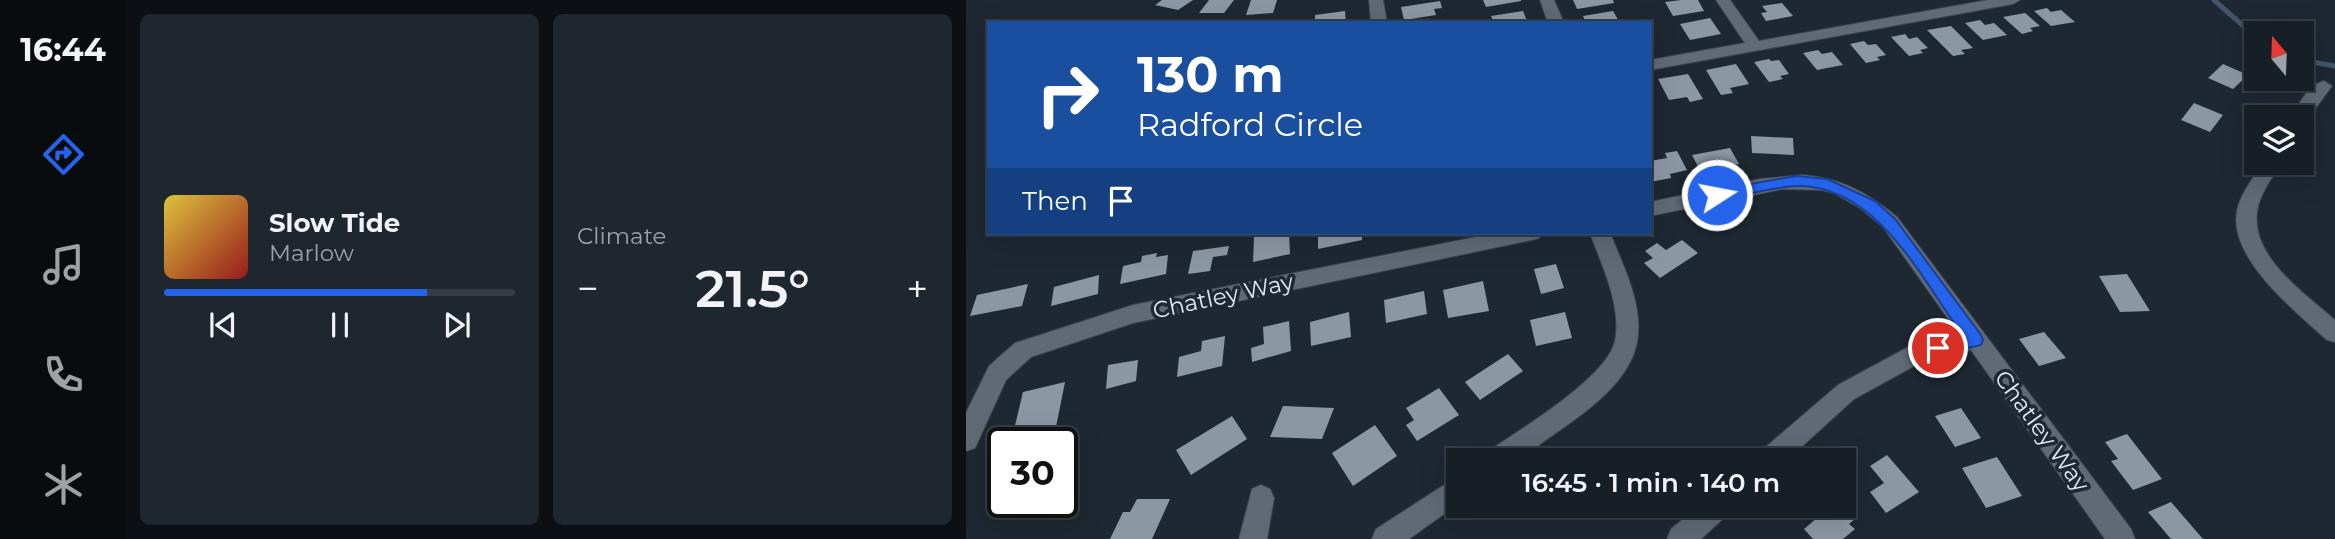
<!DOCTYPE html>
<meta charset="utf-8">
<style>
body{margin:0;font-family:Montserrat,sans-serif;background:#1f272e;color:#f1f3f6;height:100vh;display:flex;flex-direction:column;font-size:26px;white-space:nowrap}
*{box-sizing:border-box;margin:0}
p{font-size:23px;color:#9ea2a7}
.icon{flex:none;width:38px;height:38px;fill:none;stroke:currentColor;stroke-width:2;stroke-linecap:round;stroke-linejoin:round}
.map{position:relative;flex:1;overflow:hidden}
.details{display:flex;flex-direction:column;gap:14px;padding:14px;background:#0c1015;width:840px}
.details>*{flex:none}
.guide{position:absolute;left:21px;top:21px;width:665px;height:214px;border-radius:0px;box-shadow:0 7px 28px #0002,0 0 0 2px #353c43;background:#1a4fa0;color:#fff;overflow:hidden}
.needle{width:46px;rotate:341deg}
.fabs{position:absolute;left:1278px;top:21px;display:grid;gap:14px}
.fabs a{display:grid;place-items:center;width:70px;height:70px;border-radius:0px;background:#161e26;box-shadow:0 7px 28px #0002,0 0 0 2px #353c43;font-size:35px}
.speed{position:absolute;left:21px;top:427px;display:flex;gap:14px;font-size:35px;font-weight:700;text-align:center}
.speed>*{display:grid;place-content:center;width:91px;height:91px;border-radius:50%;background:#161e26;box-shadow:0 7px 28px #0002,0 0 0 2px #353c43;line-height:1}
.speed .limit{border:4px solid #111;border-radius:10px;background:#fff;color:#111}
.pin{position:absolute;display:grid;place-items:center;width:60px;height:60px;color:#fff;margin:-30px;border:4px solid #fff;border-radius:50%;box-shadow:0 2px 7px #0007}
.me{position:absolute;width:77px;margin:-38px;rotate:79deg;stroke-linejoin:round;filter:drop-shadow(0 0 5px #0008)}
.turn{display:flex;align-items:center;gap:24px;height:147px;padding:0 35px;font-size:32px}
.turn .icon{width:91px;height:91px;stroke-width:2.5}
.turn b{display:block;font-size:49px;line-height:60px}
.then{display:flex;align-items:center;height:66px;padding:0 35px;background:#0003;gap:14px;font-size:26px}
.big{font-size:52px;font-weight:600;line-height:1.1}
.details .tile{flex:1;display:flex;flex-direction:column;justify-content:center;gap:10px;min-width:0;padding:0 24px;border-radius:10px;background:#1f272e}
.song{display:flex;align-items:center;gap:21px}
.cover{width:84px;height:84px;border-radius:10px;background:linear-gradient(135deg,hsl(50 70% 55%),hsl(0 70% 35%))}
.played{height:7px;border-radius:4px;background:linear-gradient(90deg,#2563eb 75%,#353c43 75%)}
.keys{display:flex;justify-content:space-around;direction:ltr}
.heat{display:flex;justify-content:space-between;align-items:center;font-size:38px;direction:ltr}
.details .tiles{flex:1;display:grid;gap:14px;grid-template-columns:repeat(2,1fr)}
.trip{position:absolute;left:480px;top:448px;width:410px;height:70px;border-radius:0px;background:#161e26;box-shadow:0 7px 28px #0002,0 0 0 2px #353c43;font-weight:600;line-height:70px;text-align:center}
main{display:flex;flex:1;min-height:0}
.tab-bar{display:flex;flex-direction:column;width:126px;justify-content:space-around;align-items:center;background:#090c0f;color:#9ea2a7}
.tab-bar .icon{width:49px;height:49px}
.tab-bar .current{color:#2563eb}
.tab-bar b{font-size:32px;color:#f1f3f6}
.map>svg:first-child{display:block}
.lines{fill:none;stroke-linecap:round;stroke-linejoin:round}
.stream{stroke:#44556a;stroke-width:5}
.building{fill:#8c97a4}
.minor-casing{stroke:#3d444d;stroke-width:2}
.minor{fill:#5f6a76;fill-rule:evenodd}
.route{fill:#2563eb;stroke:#184099;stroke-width:2}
.labels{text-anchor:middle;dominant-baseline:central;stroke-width:7;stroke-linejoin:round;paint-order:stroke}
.street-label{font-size:23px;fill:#e3e9f0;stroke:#1e2832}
</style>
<main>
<nav class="tab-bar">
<b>16:44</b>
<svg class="icon current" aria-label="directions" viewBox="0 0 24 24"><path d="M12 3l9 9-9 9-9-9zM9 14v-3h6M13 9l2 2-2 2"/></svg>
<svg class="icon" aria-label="music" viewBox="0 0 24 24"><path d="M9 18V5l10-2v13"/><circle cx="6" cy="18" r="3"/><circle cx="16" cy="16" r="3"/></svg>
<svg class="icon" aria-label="phone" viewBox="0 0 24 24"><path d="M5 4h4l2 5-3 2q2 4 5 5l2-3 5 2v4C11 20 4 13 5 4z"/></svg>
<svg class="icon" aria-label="climate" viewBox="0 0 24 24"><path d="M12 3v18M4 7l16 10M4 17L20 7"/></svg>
</nav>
<section class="details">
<div class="tiles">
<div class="tile">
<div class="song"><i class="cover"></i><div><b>Slow Tide</b><p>Marlow</p></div></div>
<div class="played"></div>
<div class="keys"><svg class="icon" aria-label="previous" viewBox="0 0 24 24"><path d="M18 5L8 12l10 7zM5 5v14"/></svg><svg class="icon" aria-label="pause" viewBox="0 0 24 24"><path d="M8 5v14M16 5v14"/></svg><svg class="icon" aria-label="next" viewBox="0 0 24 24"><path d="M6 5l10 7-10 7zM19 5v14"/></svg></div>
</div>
<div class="tile"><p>Climate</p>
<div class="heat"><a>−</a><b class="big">21.5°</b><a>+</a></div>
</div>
</div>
</section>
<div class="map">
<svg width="1369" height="539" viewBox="0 0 1369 539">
<rect width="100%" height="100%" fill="#1e2832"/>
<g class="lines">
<!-- stream -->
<path class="stream" d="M 1248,0 L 1290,37
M 1335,60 L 1369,66"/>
</g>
<!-- building -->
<path class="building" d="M 196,0 L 227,0 L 212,10 L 189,5 Z
M 243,0 L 268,0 L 258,13 L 233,13 Z
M 285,0 L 311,0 L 307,13 L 280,15 Z
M 517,0 L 555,0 L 555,1 L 520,7 Z
M 607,0 L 647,0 L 648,3 L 611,9 Z
M 715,0 L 732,0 L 738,11 L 707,16 L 699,2 Z
M 474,1 L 476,8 L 468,9 L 470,15 L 438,20 L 435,7 Z
M 816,3 L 827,16 L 800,21 L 795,13 L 801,12 L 796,6 Z
M 1081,8 L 1085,12 L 1095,10 L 1109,22 L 1085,26 L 1068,11 Z
M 379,11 L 380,23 L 349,23 L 349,15 Z
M 557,11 L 562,23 L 528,23 L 525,16 Z
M 647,11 L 654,23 L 620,23 L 617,16 Z
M 1059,13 L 1074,26 L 1064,28 L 1067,31 L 1056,34 L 1037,17 Z
M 744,18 L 755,34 L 724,40 L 714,24 Z
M 1014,20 L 1019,25 L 1028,23 L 1041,35 L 1017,40 L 999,23 Z
M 985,26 L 1007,48 L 995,50 L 999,54 L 987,56 L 961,30 Z
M 939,34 L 943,39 L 951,37 L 962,48 L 954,50 L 957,53 L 943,56 L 925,37 Z
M 898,41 L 902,45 L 910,44 L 920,55 L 911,57 L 914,60 L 900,63 L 884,44 Z
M 852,50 L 856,54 L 866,52 L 877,65 L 851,70 L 837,53 Z
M 803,59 L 805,61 L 813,60 L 823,74 L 814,76 L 817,79 L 803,82 L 788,62 Z
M 770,64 L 783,84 L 764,88 L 767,93 L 755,95 L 740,70 Z
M 1257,64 L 1282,75 L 1267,89 L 1242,78 Z
M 722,74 L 737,99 L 724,102 L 721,97 L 703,100 L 692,79 Z
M 1228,103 L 1257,115 L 1244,132 L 1215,120 Z
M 785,136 L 827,138 L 828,155 L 786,153 Z
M 764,148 L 773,164 L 735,172 L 726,155 Z
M 711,151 L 721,170 L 704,174 L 705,178 L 684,182 L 684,161 L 701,158 L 699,153 Z
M 309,233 L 323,233 L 324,254 L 287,262 L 288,237 Z
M 352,233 L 396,233 L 396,240 L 352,249 Z
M 716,240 L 732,253 L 694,278 L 678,263 L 687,258 L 679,251 L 691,243 L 700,250 Z
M 263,246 L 261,255 L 247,257 L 244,271 L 222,274 L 227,251 Z
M 191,253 L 190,257 L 202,255 L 200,274 L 154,284 L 157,266 L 175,262 L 176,256 Z
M 590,264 L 598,288 L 575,294 L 568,269 Z
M 1161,274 L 1184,311 L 1154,312 L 1133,276 Z
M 133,275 L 132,294 L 85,306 L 88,287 Z
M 517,281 L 523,311 L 482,318 L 477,290 Z
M 62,284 L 56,306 L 4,316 L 11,295 Z
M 458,291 L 461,314 L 420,323 L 418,300 Z
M 383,312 L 385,337 L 345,346 L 344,322 Z
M 599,312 L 606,338 L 570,346 L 564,320 Z
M 323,321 L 325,351 L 286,362 L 285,348 L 298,344 L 297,327 Z
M 1078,332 L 1100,358 L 1073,366 L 1053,339 Z
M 259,336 L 256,366 L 211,377 L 213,357 L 235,351 L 236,341 Z
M 542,354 L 557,371 L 514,400 L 499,382 Z
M 172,360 L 170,381 L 140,389 L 142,365 Z
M 99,382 L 90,427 L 46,438 L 57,392 Z
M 473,388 L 493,415 L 451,441 L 440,425 L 448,420 L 440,408 Z
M 317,406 L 368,408 L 356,439 L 304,437 Z
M 995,408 L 1015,438 L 989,447 L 969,416 Z
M 266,416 L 281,439 L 225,475 L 210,450 Z
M 409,425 L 431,456 L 387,486 L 366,453 Z
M 1161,434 L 1196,479 L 1167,490 L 1145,461 L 1152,459 L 1139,442 Z
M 921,455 L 953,492 L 920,513 L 904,492 L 918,483 L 904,466 Z
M 1031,457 L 1056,496 L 1020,508 L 996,468 Z
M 37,469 L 37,502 L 59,503 L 28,511 L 34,486 L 26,488 L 30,470 Z
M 171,499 L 204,499 L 186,539 L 144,539 L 157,512 L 164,512 Z
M 877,500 L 892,516 L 883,524 L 889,529 L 877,539 L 847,539 L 838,529 L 865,506 L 877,506 Z
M 1205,502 L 1237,539 L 1205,539 L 1182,512 Z"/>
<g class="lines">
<!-- minor casing -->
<g class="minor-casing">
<path id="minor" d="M 403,0 L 417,0 L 421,23 L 405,23 Z
M 574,0 L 588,0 L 598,23 L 582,23 Z
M 750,0 L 764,0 L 793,41 L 1022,0 L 1054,0 L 1047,4 L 684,70 L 684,60 L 779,43 Z
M 1358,81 L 1366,86 L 1340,121 L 1335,122 L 1335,117 L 1325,117 C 1333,104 1342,85 1358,81 Z
M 1297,163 L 1315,163 C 1306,178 1293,195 1291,212 C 1285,257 1339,294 1369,320 L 1369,342 L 1361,340 C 1329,311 1262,258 1271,211 C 1274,194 1288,177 1297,163 Z
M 837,175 C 875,178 902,193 931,217 L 1165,529 L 1169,539 L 1139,539 L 1005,350 L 959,360 L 888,399 L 821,460 L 790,460 L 794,452 L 872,385 L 946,345 L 993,334 L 917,227 L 894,208 L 868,193 L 855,190 L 816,189 L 684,216 L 684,202 L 794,179 Z
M 530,233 L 576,233 L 573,238 L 566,240 L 167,323 L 65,357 L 40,380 L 9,448 L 0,451 L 0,413 L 23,366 L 49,343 L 167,305 Z
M 624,233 L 644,233 C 657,265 678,306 671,342 C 663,386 611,418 577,442 C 569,448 559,458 550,460 C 540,463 527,460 517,460 L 521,452 C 552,431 641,378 649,341 C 656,306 636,266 624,233 Z
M 492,476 L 492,504 L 443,539 L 406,539 L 410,529 Z
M 295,485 L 304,489 L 308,498 L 301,539 L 273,539 L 286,489 Z
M 733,506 L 765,506 L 761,515 L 735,539 L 701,539 L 705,529 Z"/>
</g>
<!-- minor -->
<use href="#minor" class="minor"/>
</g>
<!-- route -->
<path class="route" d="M 830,176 L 861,179 L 909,201 L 929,219 L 1015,335 L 1017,340 L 1015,345 L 972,355 L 966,353 L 963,348 L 966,343 L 996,335 C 957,280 910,184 831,186 C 804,187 776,196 751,201 L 743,195 L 751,190 Z"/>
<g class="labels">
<!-- street labels -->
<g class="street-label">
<text transform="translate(257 296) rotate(-12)">Chatley Way</text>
<text transform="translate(1076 431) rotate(54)">Chatley Way</text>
</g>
</g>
</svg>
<div class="fabs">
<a><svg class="needle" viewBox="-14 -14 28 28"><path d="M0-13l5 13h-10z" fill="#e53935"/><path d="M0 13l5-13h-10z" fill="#9ea2a7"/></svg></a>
<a><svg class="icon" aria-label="layers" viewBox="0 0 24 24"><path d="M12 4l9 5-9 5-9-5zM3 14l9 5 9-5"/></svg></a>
</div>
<div class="speed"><div class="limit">30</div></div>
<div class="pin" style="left:972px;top:348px;background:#d93025"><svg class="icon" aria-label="arrive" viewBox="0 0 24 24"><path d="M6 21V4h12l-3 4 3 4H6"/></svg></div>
<svg class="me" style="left:751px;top:195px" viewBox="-20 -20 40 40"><circle r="17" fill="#2563eb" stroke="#fff" stroke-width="3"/><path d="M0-11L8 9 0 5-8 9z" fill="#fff"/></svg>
<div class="trip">16:45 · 1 min · 140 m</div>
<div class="guide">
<div class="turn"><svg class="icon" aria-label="right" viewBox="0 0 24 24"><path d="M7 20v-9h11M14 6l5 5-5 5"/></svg><div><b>130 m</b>Radford Circle</div></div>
<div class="then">Then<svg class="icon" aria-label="arrive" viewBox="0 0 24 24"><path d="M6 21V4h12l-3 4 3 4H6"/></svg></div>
</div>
</div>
</main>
